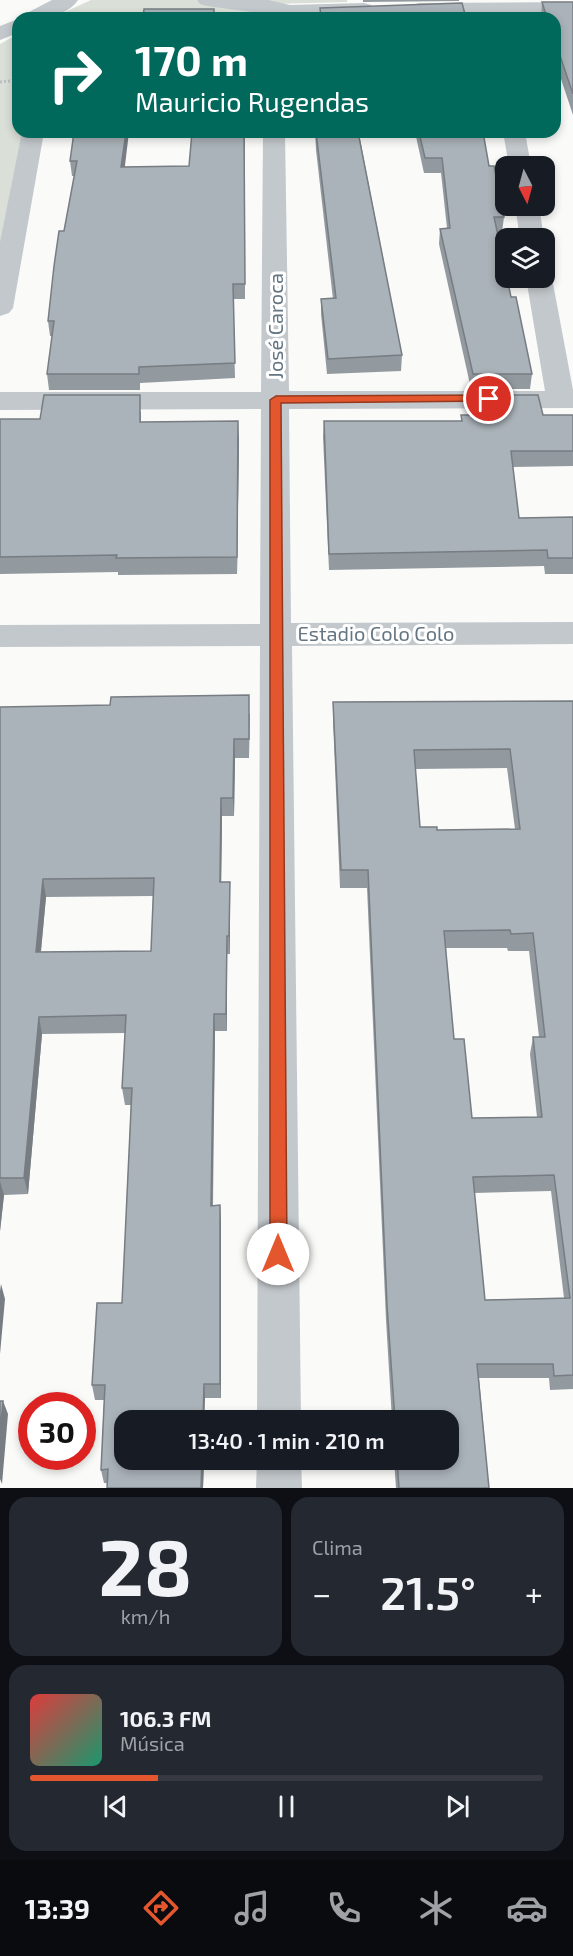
<!DOCTYPE html>
<html lang="es">
<meta charset="utf-8">
<style>
body{margin:0;font-family:"Exo 2",sans-serif;background:#242831;color:#f1f3f6;height:100vh;display:flex;flex-direction:column;font-size:22px;white-space:nowrap}
*{box-sizing:border-box;margin:0}
p{font-size:20px;color:#9ea1a6}
.icon{flex:none;width:33px;height:33px;fill:none;stroke:currentColor;stroke-width:2;stroke-linecap:round;stroke-linejoin:round}
.map{position:relative;height:1488px;overflow:hidden}
.side{display:flex;flex-direction:column;gap:9px;padding:9px;background:#0d0f14;flex:1}
.side>*{flex:none}
.hud{position:absolute;left:12px;top:12px;width:549px;height:126px;border-radius:18px;box-shadow:0 3px 9px #0003;background:#00695c;color:#fff;overflow:hidden}
.needle{width:39px;rotate:174deg}
.tools{position:absolute;left:495px;top:156px;display:grid;gap:12px}
.tools a{display:grid;place-items:center;width:60px;height:60px;border-radius:12px;background:#171b24;box-shadow:0 3px 9px #0003;font-size:30px}
.speed{position:absolute;left:18px;top:1392px;display:flex;gap:12px;font-size:30px;font-weight:700;text-align:center}
.speed>*{display:grid;place-content:center;width:78px;height:78px;border-radius:50%;background:#171b24;box-shadow:0 3px 9px #0003;line-height:1}
.speed .limit{border:9px solid #d22;background:#fff;color:#111}
.pin{position:absolute;display:grid;place-items:center;width:51px;height:51px;color:#fff;margin:-26px;border:3px solid #fff;border-radius:50%;box-shadow:0 2px 6px #0007}
.me{position:absolute;width:66px;margin:-33px;rotate:0deg;stroke-linejoin:round;filter:drop-shadow(0 0 4px #0008)}
.turn{display:flex;align-items:center;gap:21px;height:126px;padding:0 24px;font-size:27px}
.turn .icon{width:78px;height:78px;stroke-width:2.5}
.turn b{display:block;font-size:42px;line-height:51px}
.big{font-size:45px;font-weight:600;line-height:1.1}
.side .tile{flex:1;display:flex;flex-direction:column;justify-content:center;gap:9px;min-width:0;padding:0 21px;border-radius:18px;background:#242831}
.side .dial{align-items:center;gap:0}
.dial b{font-size:78px;line-height:1}
.song{display:flex;align-items:center;gap:18px}
.cover{width:72px;height:72px;border-radius:9px;background:linear-gradient(135deg,hsl(0 70% 55%),hsl(160 70% 35%))}
.played{height:6px;border-radius:3px;background:linear-gradient(90deg,#e4572e 25%,#363941 25%)}
.keys{display:flex;justify-content:space-around;direction:ltr}
.heat{display:flex;justify-content:space-between;align-items:center;font-size:33px;direction:ltr}
.side .tiles{flex:1;display:grid;gap:9px;grid-template-columns:1fr 1fr}
.tile:last-child{grid-column:span 2}
.trip{position:absolute;left:114px;top:1410px;width:345px;height:60px;border-radius:18px;background:#171b24;box-shadow:0 3px 9px #0003;font-weight:600;line-height:60px;text-align:center}
.dock{display:flex;height:96px;justify-content:space-around;align-items:center;background:#090b0e;color:#9ea1a6}
.dock .icon{width:42px;height:42px}
.dock .current{color:#e4572e}
.dock b{font-size:27px;color:#f1f3f6}
.map>svg:first-child{display:block}
.green{fill:#dadfd7}
.lines{fill:none;stroke-linecap:round;stroke-linejoin:round}
.path{stroke:#bbbfc2;stroke-width:3;stroke-dasharray:2 2;stroke-linecap:butt}
.minor{fill:#c3c8cc;fill-rule:evenodd}
.wall{fill:#929a9f;fill-rule:evenodd}
.shaded-wall{fill:#777d82}
.building{fill:#aab3b9;stroke:#777d82;stroke-width:1.5;fill-rule:evenodd}
.route{fill:#e4572e;stroke:#94391e;stroke-width:1.5}
.labels{text-anchor:middle;dominant-baseline:central;stroke-width:6;stroke-linejoin:round;paint-order:stroke}
.street-label{font-size:20px;fill:#657683;stroke:#fff}
</style>
<div class="map">
<svg width="573" height="1488" viewBox="0 0 573 1488">
<rect width="100%" height="100%" fill="#fafaf8"/>
<!-- green -->
<path class="green" d="M 91,0 L 347,0 L 347,2 L 270,4 L 259,18 L 52,18 Z
M 18,34 L 18,132 L 23,132 L 0,251 L 0,44 Z"/>
<g class="lines">
<!-- path -->
<path class="path" d="M 0,82 L 18,80"/>
<!-- minor -->
<path class="minor" d="M 52,0 L 78,0 C 66,18 40,18 21,18 L 25,14 Z
M 197,0 L 268,0 L 290,5 L 364,3 L 371,5 L 374,9 L 371,13 L 364,15 L 290,17 L 207,6 L 200,4 Z
M 573,2 L 573,14 L 419,15 L 412,13 L 409,9 L 412,5 L 419,3 Z
M 18,19 L 18,33 L 0,40 L 0,26 Z
M 22,132 L 44,132 L 13,308 L 9,313 L 0,316 L 0,242 Z
M 263,132 L 285,132 L 289,391 L 545,391 L 526,278 L 544,278 L 544,272 L 552,278 L 573,390 L 573,408 L 289,409 L 291,623 L 573,622 L 573,644 L 292,646 L 301,1420 L 257,1420 L 260,646 L 0,647 L 0,625 L 260,624 L 261,409 L 0,410 L 0,392 L 261,392 Z
M 503,132 L 525,132 L 531,166 L 509,166 Z
M 515,206 L 539,206 L 544,238 L 520,238 Z
M 257,1460 L 301,1460 L 302,1488 L 256,1488 Z"/>
</g>
<!-- wall -->
<path class="wall" d="M 363,0 L 459,0 L 459,1 L 363,2 Z
M 542,2 L 573,2 L 573,115 L 555,61 L 555,18 L 541,18 Z
M 74,132 L 125,167 L 189,166 L 245,132 L 245,299 L 233,299 L 235,378 L 140,383 L 140,390 L 49,390 L 47,374 L 52,336 L 50,336 L 48,321 L 74,176 L 72,176 L 70,161 Z
M 315,132 L 370,132 L 359,134 L 402,355 L 401,371 L 327,374 L 321,314 L 321,299 L 333,299 L 316,150 Z
M 415,132 L 483,132 L 489,166 L 504,217 L 502,232 L 497,232 L 511,297 L 532,374 L 530,389 L 471,389 L 439,244 L 440,229 L 447,228 L 441,173 L 424,173 Z
M 478,395 L 543,415 L 573,415 L 573,466 L 513,467 L 519,518 L 573,517 L 573,574 L 545,574 L 544,566 L 329,570 L 323,437 L 324,421 L 461,421 L 461,415 L 477,415 L 476,411 Z
M 141,412 L 141,422 L 239,438 L 237,574 L 118,575 L 118,572 L 0,574 L 0,419 L 40,419 Z
M 573,701 L 573,1389 L 550,1390 L 549,1378 L 479,1378 L 489,1488 L 396,1488 L 394,1460 L 448,1460 L 448,1420 L 392,1420 L 386,1320 L 367,888 L 340,888 L 333,720 L 333,702 ZM 507,768 L 515,829 L 437,830 L 420,827 L 415,769 ZM 446,948 L 507,948 L 508,951 L 529,951 L 539,1037 L 533,1037 L 530,1054 L 537,1117 L 472,1118 L 454,1039 ZM 551,1191 L 564,1298 L 485,1300 L 474,1193 Z
M 0,707 L 250,714 L 249,758 L 235,758 L 234,816 L 222,816 L 221,882 L 230,900 L 230,954 L 227,954 L 227,1031 L 215,1031 L 213,1206 L 221,1221 L 221,1398 L 205,1398 L 204,1420 L 124,1420 L 124,1460 L 204,1460 L 203,1488 L 104,1483 L 101,1470 L 104,1400 L 95,1400 L 92,1385 L 122,1303 L 131,1105 L 125,1105 L 122,1088 L 125,1033 L 42,1034 L 28,1194 L 4,1195 L 0,1231 ZM 153,896 L 151,951 L 41,952 L 46,897 Z"/>
<!-- shaded-wall -->
<path class="shaded-wall" d="M 126,132 L 129,132 L 123,182 L 121,167 Z
M 355,132 L 370,132 L 355,135 Z
M 238,421 L 239,438 L 237,574 L 237,557 Z
M 234,739 L 235,758 L 234,816 L 233,798 Z
M 221,798 L 222,816 L 221,900 L 220,882 Z
M 43,879 L 46,897 L 39,970 L 36,952 Z
M 230,882 L 230,954 L 229,936 Z
M 227,936 L 227,1031 L 226,1014 Z
M 214,1014 L 215,1031 L 212,1221 L 211,1206 Z
M 39,1017 L 42,1034 L 28,1194 L 24,1178 Z
M 0,1181 L 4,1195 L 0,1231 Z
M 220,1205 L 221,1221 L 221,1398 L 220,1384 Z
M 1,1284 L 5,1299 L 0,1354 L 0,1291 Z
M 204,1384 L 205,1398 L 204,1420 L 203,1420 Z
M 3,1401 L 8,1414 L 2,1484 L 0,1479 L 0,1434 Z
M 202,1460 L 204,1460 L 203,1488 L 201,1488 Z"/>
<!-- building -->
<path class="building" d="M 542,2 L 573,2 L 573,94 L 555,41 L 555,18 L 547,18 Z
M 462,3 L 466,18 L 321,18 L 320,8 Z
M 144,9 L 214,9 L 214,18 L 143,18 Z
M 74,132 L 126,132 L 121,167 L 189,166 L 192,132 L 244,132 L 245,284 L 233,284 L 235,363 L 139,367 L 139,374 L 47,374 L 54,321 L 48,321 L 54,266 L 59,231 L 64,231 L 77,161 L 70,161 Z
M 316,132 L 358,132 L 402,355 L 328,359 L 321,299 L 336,298 Z
M 419,132 L 483,132 L 489,166 L 494,166 L 504,217 L 494,217 L 506,273 L 506,278 L 507,278 L 511,297 L 516,297 L 532,374 L 473,374 L 440,229 L 450,228 L 442,158 L 425,158 Z
M 44,395 L 140,395 L 140,422 L 238,421 L 237,557 L 116,558 L 117,555 L 0,557 L 0,419 L 40,419 Z
M 478,395 L 538,395 L 543,415 L 573,415 L 573,451 L 511,451 L 519,518 L 573,517 L 573,558 L 548,558 L 547,550 L 329,554 L 324,421 L 462,421 L 461,415 L 482,415 Z
M 249,695 L 249,739 L 234,739 L 233,798 L 221,798 L 220,882 L 230,882 L 229,936 L 227,936 L 226,1014 L 214,1014 L 211,1206 L 220,1205 L 220,1384 L 204,1384 L 203,1420 L 124,1420 L 124,1460 L 202,1460 L 201,1488 L 107,1488 L 108,1469 L 101,1470 L 105,1385 L 92,1385 L 97,1303 L 122,1303 L 132,1088 L 122,1088 L 126,1015 L 39,1017 L 24,1178 L 0,1178 L 0,707 L 110,705 L 111,697 ZM 154,878 L 151,951 L 36,952 L 43,879 Z
M 573,701 L 573,1375 L 554,1376 L 553,1364 L 477,1364 L 489,1488 L 399,1488 L 397,1460 L 448,1460 L 448,1420 L 395,1420 L 387,1305 L 368,870 L 341,870 L 333,702 ZM 510,749 L 520,829 L 437,830 L 437,827 L 420,827 L 414,750 ZM 510,930 L 511,934 L 533,933 L 545,1037 L 533,1037 L 542,1117 L 472,1118 L 464,1039 L 454,1039 L 444,931 ZM 554,1175 L 570,1298 L 485,1300 L 473,1177 Z
M 0,1401 L 3,1401 L 0,1434 Z"/>
<!-- route -->
<path class="route" d="M 489,395 L 495,399 L 493,401 L 281,403 L 287,1254 L 284,1259 L 278,1262 L 272,1259 L 270,1254 L 270,400 L 276,396 Z"/>
<g class="labels">
<!-- street labels -->
<g class="street-label">
<text transform="translate(275 326) rotate(-90)">José Caroca</text>
<text x="376" y="633">Estadio Colo Colo</text>
</g>
</g>
</svg>
<div class="tools">
<a><svg class="needle" viewBox="-14 -14 28 28"><path d="M0-13l5 13h-10z" fill="#e53935"/><path d="M0 13l5-13h-10z" fill="#9ea1a6"/></svg></a>
<a><svg class="icon" aria-label="layers" viewBox="0 0 24 24"><path d="M12 4l9 5-9 5-9-5zM3 14l9 5 9-5"/></svg></a>
</div>
<div class="speed"><div class="limit">30</div></div>
<div class="pin" style="left:489px;top:399px;background:#d93025"><svg class="icon" aria-label="arrive" viewBox="0 0 24 24"><path d="M6 21V4h12l-3 4 3 4H6"/></svg></div>
<svg class="me" style="left:278px;top:1254px" viewBox="-20 -20 40 40"><circle r="19" fill="#fff"/><path d="M0-13L10 11 0 6-10 11z" fill="#e4572e"/></svg>
<div class="trip">13:40 · 1 min · 210 m</div>
<div class="hud">
<div class="turn"><svg class="icon" aria-label="right" viewBox="0 0 24 24"><path d="M7 20v-9h11M14 6l5 5-5 5"/></svg><div><b>170 m</b>Mauricio Rugendas</div></div>
</div>
</div>
<section class="side">
<div class="tiles">
<div class="tile dial"><b>28</b><p>km/h</p></div>
<div class="tile"><p>Clima</p>
<div class="heat"><a>−</a><b class="big">21.5°</b><a>+</a></div>
</div>
<div class="tile">
<div class="song"><i class="cover"></i><div><b>106.3 FM</b><p>Música</p></div></div>
<div class="played"></div>
<div class="keys"><svg class="icon" aria-label="previous" viewBox="0 0 24 24"><path d="M18 5L8 12l10 7zM5 5v14"/></svg><svg class="icon" aria-label="pause" viewBox="0 0 24 24"><path d="M8 5v14M16 5v14"/></svg><svg class="icon" aria-label="next" viewBox="0 0 24 24"><path d="M6 5l10 7-10 7zM19 5v14"/></svg></div>
</div>
</div>
</section>
<nav class="dock">
<b>13:39</b>
<svg class="icon current" aria-label="directions" viewBox="0 0 24 24"><path d="M12 3l9 9-9 9-9-9zM9 14v-3h6M13 9l2 2-2 2"/></svg>
<svg class="icon" aria-label="music" viewBox="0 0 24 24"><path d="M9 18V5l10-2v13"/><circle cx="6" cy="18" r="3"/><circle cx="16" cy="16" r="3"/></svg>
<svg class="icon" aria-label="phone" viewBox="0 0 24 24"><path d="M5 4h4l2 5-3 2q2 4 5 5l2-3 5 2v4C11 20 4 13 5 4z"/></svg>
<svg class="icon" aria-label="climate" viewBox="0 0 24 24"><path d="M12 3v18M4 7l16 10M4 17L20 7"/></svg>
<svg class="icon" aria-label="car" viewBox="0 0 24 24"><path d="M5 17H2v-5l4-1 3-4h7l3 4 3 1v5h-3M9 17h6M6 11h13"/><circle cx="7" cy="17" r="2"/><circle cx="17" cy="17" r="2"/></svg>
</nav>
